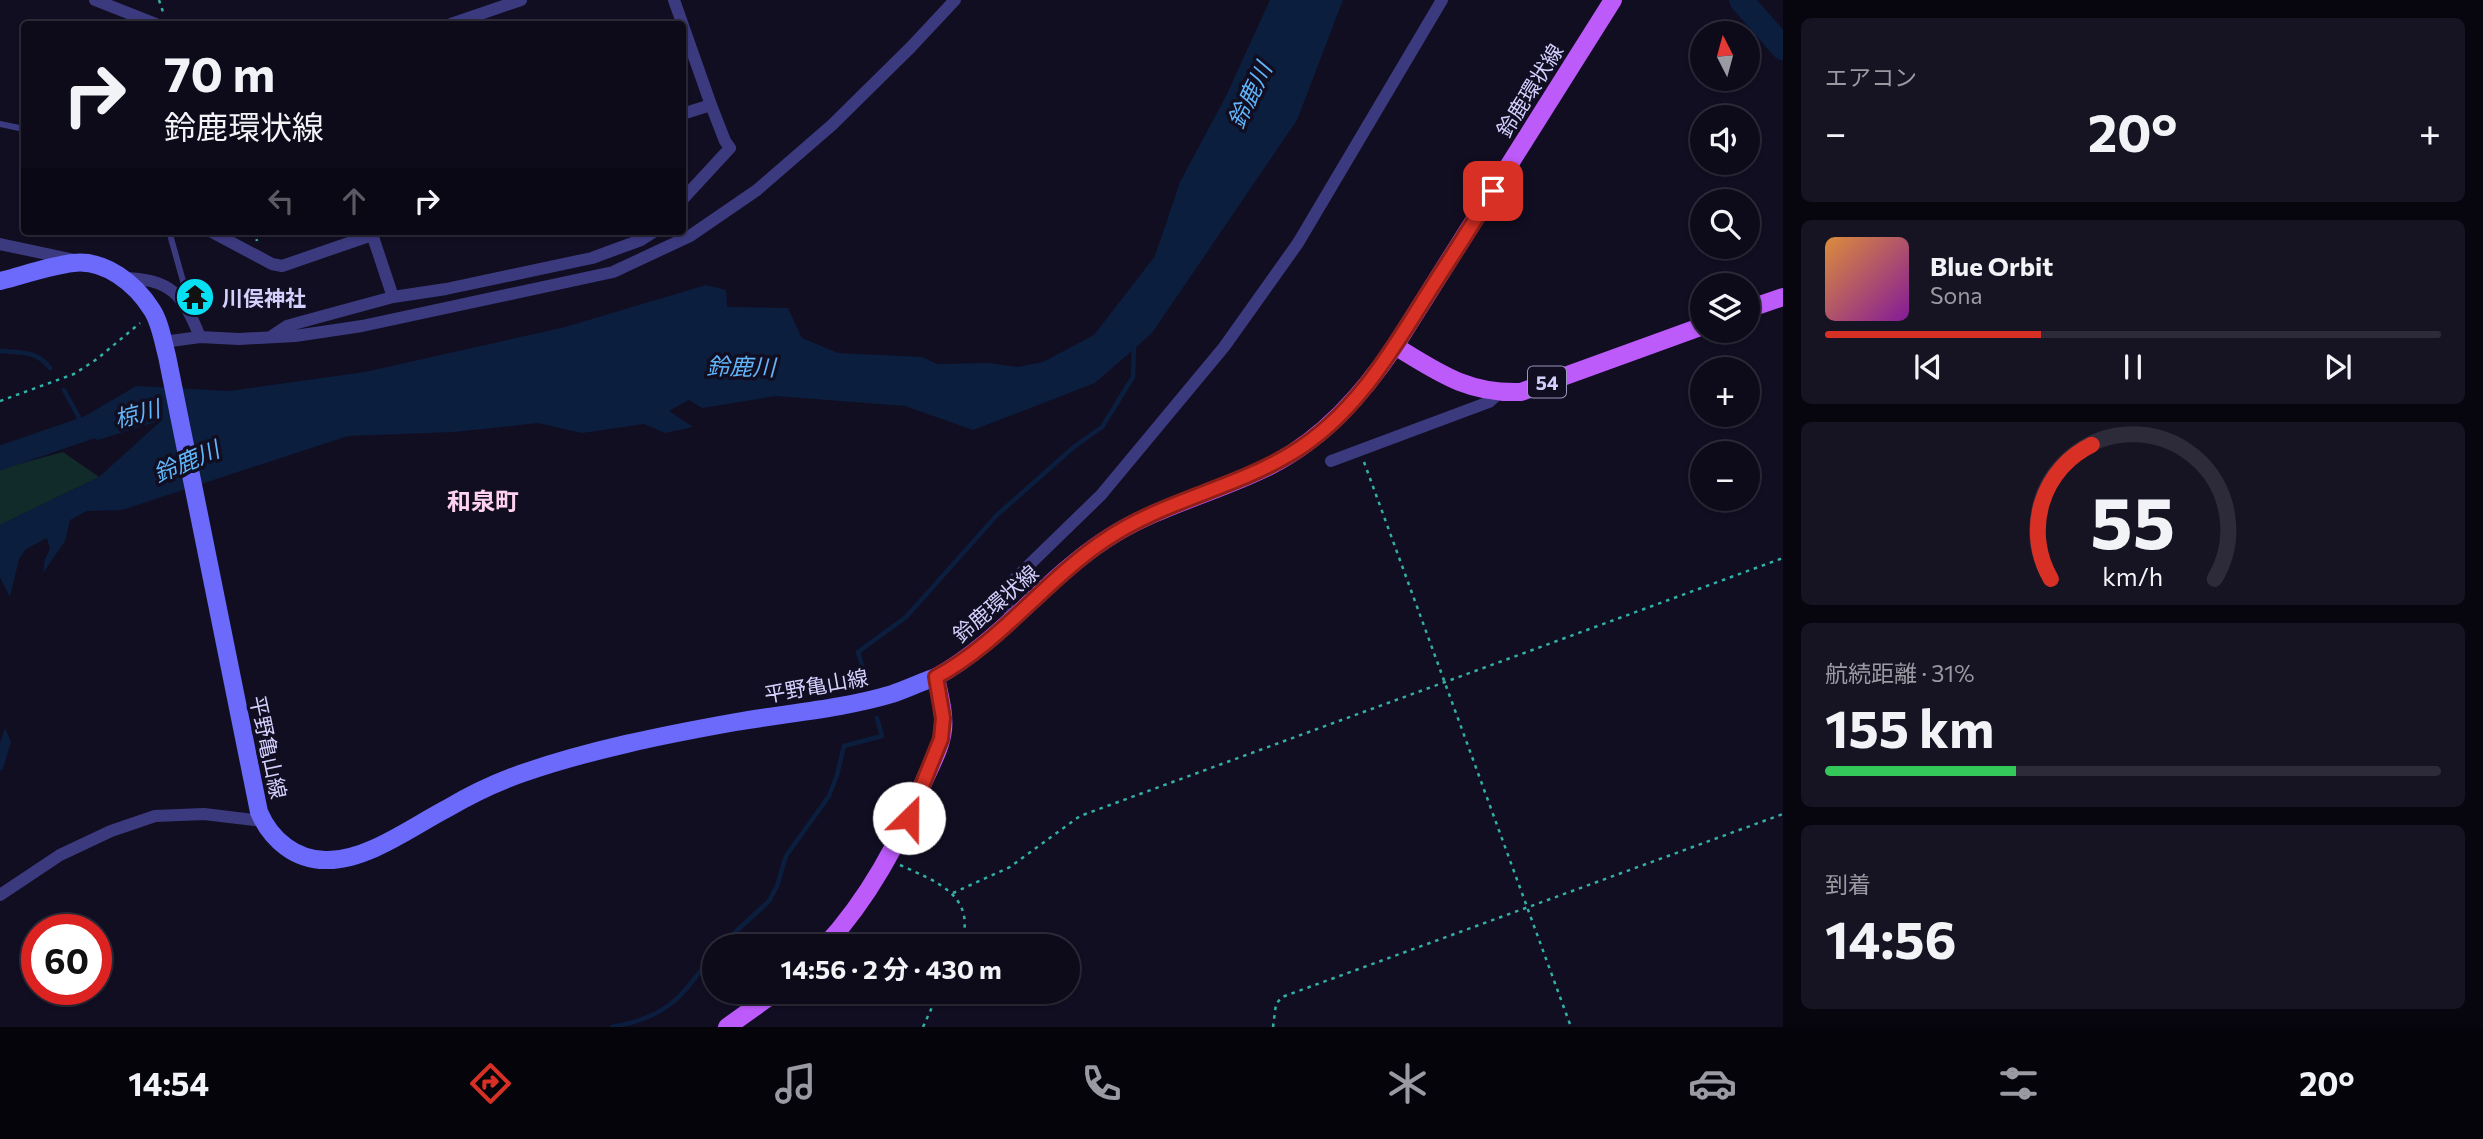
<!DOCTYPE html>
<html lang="ja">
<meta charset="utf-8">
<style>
body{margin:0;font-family:Commissioner,"Noto Sans JP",sans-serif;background:#161323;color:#f1f3f6;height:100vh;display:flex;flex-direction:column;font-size:26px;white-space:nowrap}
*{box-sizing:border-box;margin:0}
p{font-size:23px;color:#9a9aa2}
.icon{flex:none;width:38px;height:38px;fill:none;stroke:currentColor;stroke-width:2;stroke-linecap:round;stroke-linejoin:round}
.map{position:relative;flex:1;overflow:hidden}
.panel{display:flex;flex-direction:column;gap:18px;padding:18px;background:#07060e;width:700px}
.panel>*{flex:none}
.hud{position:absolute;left:21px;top:21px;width:665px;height:214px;border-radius:7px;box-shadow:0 2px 5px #0004,0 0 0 2px #2d2b39;background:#0d0a1a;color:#f1f3f6;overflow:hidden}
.needle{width:46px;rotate:354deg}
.controls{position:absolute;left:1690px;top:21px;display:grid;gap:14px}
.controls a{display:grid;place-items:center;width:70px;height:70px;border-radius:50%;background:#0d0a1a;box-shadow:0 2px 5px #0004,0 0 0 2px #2d2b39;font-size:35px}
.speed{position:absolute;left:21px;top:914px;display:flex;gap:14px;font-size:35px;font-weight:700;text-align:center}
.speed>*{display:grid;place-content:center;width:91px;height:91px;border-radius:50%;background:#0d0a1a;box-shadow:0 2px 5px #0004,0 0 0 2px #2d2b39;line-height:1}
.speed .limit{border:10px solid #d22;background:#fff;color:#111}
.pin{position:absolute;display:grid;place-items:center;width:60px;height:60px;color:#fff;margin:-30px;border-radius:14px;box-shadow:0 4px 10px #0006}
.me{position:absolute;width:77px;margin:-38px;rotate:23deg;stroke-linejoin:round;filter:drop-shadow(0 0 5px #0008)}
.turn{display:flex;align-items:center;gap:24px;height:147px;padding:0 28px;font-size:32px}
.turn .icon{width:91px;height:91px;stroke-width:2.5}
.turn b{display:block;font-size:49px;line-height:60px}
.lanes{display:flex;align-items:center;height:66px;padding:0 28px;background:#0003;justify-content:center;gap:35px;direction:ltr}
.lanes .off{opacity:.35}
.big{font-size:52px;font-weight:700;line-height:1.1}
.panel .card{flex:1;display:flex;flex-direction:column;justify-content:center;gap:10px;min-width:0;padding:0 24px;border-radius:10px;background:#161323}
.panel .dial{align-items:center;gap:0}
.dial svg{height:182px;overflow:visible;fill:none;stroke:#2d2b39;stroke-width:7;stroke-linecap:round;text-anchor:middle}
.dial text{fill:#f1f3f6;stroke:none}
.song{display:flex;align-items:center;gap:21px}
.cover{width:84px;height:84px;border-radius:10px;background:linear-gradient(135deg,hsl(30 70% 55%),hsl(290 70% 35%))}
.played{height:7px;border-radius:4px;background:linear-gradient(90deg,#d93025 35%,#2d2b39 35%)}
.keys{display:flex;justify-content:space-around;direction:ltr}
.heat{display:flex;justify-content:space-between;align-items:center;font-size:38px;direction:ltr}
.charge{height:10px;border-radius:5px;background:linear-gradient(90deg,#34c759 31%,#2d2b39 0)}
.trip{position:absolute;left:702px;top:934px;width:378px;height:70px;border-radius:35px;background:#0d0a1a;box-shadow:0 2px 5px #0004,0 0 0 2px #2d2b39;font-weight:700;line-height:70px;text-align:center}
.dock{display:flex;height:112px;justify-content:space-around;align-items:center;background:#05040a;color:#9a9aa2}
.dock .icon{width:49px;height:49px}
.dock .active{color:#d93025}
.dock b{font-size:32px;color:#f1f3f6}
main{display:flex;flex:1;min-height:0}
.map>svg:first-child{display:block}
.green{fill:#112b2a}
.water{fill:#0b1e3e}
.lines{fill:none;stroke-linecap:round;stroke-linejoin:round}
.stream{stroke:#0b1e3e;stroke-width:4.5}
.river{stroke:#0b1e3e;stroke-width:24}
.path{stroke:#32b0a6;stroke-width:2.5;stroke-dasharray:3.5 5;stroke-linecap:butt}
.service{stroke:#3c3a7f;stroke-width:6}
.minor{stroke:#3c3a7f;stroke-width:12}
.secondary{stroke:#6b6afb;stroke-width:18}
.primary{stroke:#bc5afa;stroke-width:18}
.route-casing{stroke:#8d1f18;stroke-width:18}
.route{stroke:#d93025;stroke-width:12}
.labels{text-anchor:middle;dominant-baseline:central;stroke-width:7;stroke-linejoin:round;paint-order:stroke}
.shield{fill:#110e22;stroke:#9a96bc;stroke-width:2}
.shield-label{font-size:19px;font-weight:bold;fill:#d4d0fe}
.street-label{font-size:21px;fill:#d4d0fe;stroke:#110e22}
.poi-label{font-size:21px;font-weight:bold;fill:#d4d0fe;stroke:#110e22;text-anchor:start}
.water-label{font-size:23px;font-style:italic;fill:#61b6fb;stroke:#110e22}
.quarter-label{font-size:24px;font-weight:bold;fill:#fed2ee;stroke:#110e22}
</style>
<main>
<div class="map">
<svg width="1783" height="1027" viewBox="0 0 1783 1027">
<rect width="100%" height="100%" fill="#110e22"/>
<!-- green -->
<path class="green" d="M 63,452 L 99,477 L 0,525 L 0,469 Z"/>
<!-- water -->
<path class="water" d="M 1270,0 L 1343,0 L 1297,120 L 1152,333 L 1095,383 L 973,430 L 905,406 L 776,396 L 702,408 L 689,400 L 669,411 L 693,427 L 665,433 L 644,424 L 582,433 L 538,423 L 454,432 L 348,436 L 122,510 L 87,511 L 70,520 L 65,541 L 43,573 L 45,559 L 50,549 L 47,538 L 26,549 L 19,559 L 10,597 L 0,577 L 0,525 L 99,477 L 162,420 L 98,440 L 65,428 L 136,386 L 230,391 L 365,372 L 565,327 L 706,285 L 726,290 L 727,307 L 788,308 L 802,338 L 838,353 L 922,357 L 937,364 L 988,363 L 1018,367 L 1043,362 L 1094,335 L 1155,256 L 1180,182 L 1226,96 Z
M 5,728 L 11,742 L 3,769 L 0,771 L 0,743 Z"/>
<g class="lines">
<!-- stream -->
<path class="stream" d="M 0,351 C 21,353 36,350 50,368
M 64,390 L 82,423
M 867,682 L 858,652 L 906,617 L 997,515 L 1075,446 L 1102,427 L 1133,377 L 1134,344
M 719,947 L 769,901 L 777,886 L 786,856 L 829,796 L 837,775 L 844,746 L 882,736 L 877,718
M 612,1027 C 669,1017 681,997 714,953"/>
<!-- river -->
<path class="river" d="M 1741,0 L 1783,48
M 0,458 L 105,422"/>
<!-- path -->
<path class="path" d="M 159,0 L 164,15
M 254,231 L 257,241
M 0,401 L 74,374 L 97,359 L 140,323
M 1364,462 L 1571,1027
M 900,865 C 937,882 979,896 960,947
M 953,893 L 1010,867 L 1080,816 L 1783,558
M 923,1027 L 939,992
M 1273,1027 L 1276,1004 L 1282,997 L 1783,814"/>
<!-- service -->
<path class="service" d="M 0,124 L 24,129
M 169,231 L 183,281 L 184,288 L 178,294"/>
<!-- minor -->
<path class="minor" d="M 95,0 L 156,24
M 674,0 L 711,105 L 725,141 L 730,148 L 682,200
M 451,24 L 521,0
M 682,114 L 711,105
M 210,231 L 272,264 L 282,266 L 372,235
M 371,231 L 393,297
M 0,244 L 75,260
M 122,278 C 171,278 183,295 200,337
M 272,336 L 287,326 L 301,322 L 393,297 L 446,289 L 592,258 L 641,240 L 655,231
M 163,342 L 200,337 L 239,339 L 295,336 L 362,326 L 613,272 L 690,236 L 757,190 L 832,125 L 911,47 L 955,0
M 1331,461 L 1489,402 L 1500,392
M 1016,617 L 996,597 L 1101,495 L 1224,347 L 1298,243 L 1442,0
M 0,895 L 60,855 L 111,831 L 155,816 L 204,814 L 263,821"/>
<!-- secondary -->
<path class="secondary" d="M 0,281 C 24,275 49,266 73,263 C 105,259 136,284 152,310 C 160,322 163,341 167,356 L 259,812 C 271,840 296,861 328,860 C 368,860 413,826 448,808 C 470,795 495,783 520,774 C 589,750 663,735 736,722 C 787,713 842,709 892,694 C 907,689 921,682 936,677"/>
<!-- primary -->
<path class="primary" d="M 1748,309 L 1783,297
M 1395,346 C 1439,373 1468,394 1521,392 L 1703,326
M 824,947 C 869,898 899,842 924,781 C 931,765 941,748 943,730 C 945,713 939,694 936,677 C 1001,641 1044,580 1105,540 C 1156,506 1217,493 1270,466 C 1324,438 1362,395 1395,346 L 1613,0
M 727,1027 L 776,992"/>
</g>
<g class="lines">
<!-- route casing -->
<g class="route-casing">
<path id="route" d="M 909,818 L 941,739 L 943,718 L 936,677 C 1001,642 1044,581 1105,540 C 1162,501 1233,489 1292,453 C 1352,417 1389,356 1425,298 C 1448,262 1471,227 1493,191"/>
</g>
<!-- route -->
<use href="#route" class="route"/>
</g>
<!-- icons -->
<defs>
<g id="temple-disc" transform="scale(2.0125)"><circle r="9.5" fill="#07dff3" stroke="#110e22"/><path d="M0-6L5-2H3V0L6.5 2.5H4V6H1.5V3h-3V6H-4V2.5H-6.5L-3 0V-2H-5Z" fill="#111"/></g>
</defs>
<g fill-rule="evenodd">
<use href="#temple-disc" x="195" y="297"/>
</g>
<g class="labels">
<!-- shield labels -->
<rect class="shield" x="1528" y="366.5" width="38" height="31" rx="5"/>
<g class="shield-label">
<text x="1547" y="382">54</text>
</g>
<!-- street labels -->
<g class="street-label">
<text transform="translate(1529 90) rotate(-58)">鈴鹿環状線</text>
<text transform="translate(995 603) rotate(-41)">鈴鹿環状線</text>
<text transform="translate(816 685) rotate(-10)">平野亀山線</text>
<text transform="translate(269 747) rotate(78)">平野亀山線</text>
</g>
<!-- poi labels -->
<g class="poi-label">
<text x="222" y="297">川俣神社</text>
</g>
<!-- water labels -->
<g class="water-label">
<text transform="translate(1249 95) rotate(-64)">鈴鹿川</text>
<text transform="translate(741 366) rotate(1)">鈴鹿川</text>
<text transform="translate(137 413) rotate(-15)">椋川</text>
<text transform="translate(186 461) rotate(-23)">鈴鹿川</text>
</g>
<!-- quarter labels -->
<g class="quarter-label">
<text x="483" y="500">和泉町</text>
</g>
</g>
</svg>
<div class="controls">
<a><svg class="needle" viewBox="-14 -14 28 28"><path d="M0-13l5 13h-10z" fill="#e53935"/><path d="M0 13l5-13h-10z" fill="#9a9aa2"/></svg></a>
<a><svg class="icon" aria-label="sound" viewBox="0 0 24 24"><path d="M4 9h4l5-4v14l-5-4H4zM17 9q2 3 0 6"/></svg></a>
<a><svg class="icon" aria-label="search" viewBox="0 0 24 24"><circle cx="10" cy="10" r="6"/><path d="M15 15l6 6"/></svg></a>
<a><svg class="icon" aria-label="layers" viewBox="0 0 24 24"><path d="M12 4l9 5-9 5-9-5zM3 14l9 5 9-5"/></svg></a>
<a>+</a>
<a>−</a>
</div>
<div class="speed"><div class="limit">60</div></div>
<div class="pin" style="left:1493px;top:191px;background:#d93025"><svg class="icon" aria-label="arrive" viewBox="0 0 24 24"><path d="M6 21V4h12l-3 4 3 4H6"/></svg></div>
<svg class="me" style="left:909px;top:818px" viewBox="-20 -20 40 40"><circle r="19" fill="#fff"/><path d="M0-13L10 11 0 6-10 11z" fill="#d93025"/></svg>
<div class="trip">14:56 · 2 分 · 430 m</div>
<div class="hud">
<div class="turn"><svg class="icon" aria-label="right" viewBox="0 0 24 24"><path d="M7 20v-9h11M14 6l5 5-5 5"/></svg><div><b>70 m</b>鈴鹿環状線</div></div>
<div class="lanes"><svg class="icon off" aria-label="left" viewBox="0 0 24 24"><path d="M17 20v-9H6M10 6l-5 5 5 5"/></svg><svg class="icon off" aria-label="ahead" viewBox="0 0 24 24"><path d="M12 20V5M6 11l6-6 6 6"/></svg><svg class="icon" aria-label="right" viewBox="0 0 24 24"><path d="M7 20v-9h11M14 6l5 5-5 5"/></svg></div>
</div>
</div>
<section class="panel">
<div class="card"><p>エアコン</p>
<div class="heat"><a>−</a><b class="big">20°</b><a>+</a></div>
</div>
<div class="card">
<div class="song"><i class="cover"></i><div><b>Blue Orbit</b><p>Sona</p></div></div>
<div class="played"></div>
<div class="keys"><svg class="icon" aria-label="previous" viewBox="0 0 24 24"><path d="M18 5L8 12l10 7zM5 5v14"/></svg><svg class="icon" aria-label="pause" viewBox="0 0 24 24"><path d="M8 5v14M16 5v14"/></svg><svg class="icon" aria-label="next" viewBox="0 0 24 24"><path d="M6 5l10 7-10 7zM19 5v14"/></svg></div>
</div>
<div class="card dial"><svg viewBox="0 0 100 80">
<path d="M14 69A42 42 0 1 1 86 69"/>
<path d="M14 69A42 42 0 0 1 32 10" stroke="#d93025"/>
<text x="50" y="56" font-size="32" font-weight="700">55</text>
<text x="50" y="72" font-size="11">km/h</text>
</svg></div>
<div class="card"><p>航続距離 · 31%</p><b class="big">155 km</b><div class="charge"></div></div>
<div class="card"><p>到着</p><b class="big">14:56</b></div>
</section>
</main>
<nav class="dock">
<b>14:54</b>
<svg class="icon active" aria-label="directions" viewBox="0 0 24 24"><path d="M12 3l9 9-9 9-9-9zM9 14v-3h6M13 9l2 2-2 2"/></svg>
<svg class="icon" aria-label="music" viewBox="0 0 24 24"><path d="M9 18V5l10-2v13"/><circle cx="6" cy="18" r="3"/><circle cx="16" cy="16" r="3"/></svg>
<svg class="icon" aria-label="phone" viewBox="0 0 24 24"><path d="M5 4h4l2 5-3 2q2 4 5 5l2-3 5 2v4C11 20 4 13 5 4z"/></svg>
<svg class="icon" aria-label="climate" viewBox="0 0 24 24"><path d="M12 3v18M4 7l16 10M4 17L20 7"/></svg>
<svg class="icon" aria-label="car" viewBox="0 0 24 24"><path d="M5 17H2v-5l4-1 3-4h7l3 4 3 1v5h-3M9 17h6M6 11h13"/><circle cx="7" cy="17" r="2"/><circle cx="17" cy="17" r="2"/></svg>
<svg class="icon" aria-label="filters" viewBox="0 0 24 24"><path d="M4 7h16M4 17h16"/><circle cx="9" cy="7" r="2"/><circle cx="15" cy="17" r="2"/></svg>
<b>20°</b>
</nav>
